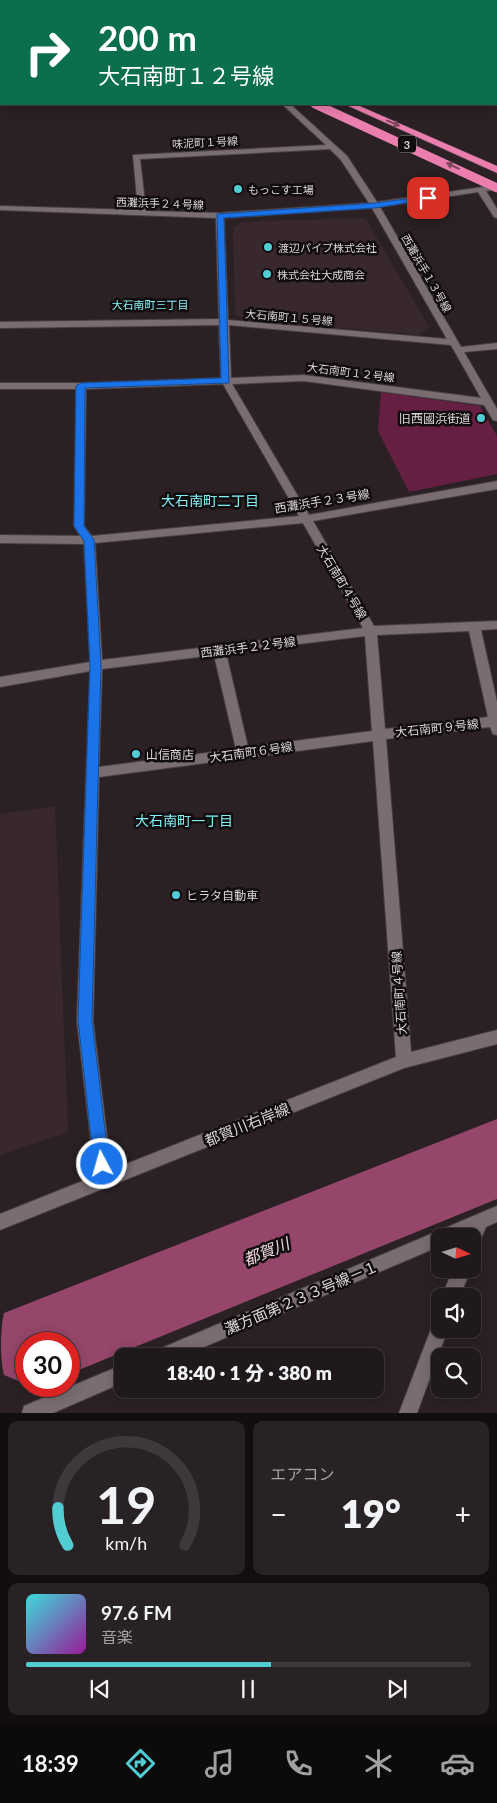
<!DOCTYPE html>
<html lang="ja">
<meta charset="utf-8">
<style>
body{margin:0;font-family:Lato,"Noto Sans JP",sans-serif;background:#282225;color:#f1f3f6;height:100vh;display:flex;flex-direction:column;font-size:19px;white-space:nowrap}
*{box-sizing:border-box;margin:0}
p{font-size:16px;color:#a2a0a3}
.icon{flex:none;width:28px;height:28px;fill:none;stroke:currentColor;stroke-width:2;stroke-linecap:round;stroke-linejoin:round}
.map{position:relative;height:1413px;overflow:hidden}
.details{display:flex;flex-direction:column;gap:8px;padding:8px;background:#120e0f;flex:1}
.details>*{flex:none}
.guide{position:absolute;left:0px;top:0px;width:498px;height:105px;box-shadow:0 2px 12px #0003,0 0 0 1px #3d383b;background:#0b6e4f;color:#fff;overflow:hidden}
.needle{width:32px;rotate:94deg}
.fabs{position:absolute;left:431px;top:1228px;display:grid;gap:10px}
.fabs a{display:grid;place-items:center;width:50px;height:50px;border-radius:10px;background:#20191c;box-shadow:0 2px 12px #0003,0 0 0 1px #3d383b;font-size:25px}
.speed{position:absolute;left:15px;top:1332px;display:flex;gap:10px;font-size:25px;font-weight:700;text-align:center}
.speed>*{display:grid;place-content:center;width:65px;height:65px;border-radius:50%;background:#20191c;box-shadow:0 2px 12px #0003,0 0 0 1px #3d383b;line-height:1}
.speed .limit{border:8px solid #d22;background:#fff;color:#111}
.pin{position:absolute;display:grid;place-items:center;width:42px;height:42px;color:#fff;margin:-21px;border-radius:10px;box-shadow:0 2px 8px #0006}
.me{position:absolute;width:55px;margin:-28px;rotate:354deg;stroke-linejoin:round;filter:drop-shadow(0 0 4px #0008)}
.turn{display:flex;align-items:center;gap:18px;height:105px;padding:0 15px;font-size:22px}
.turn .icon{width:65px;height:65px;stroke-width:2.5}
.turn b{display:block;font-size:35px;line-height:42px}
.big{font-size:38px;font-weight:800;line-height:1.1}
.details .card{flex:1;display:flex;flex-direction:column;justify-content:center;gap:8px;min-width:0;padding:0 18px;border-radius:10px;background:#282225}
.details .dial{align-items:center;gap:0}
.dial svg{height:130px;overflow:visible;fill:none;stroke:#3d383b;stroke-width:7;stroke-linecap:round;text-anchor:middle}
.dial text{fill:#f1f3f6;stroke:none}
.song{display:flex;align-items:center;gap:15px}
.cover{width:60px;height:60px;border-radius:8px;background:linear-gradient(135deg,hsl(180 70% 55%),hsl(300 70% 35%))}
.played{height:5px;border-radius:2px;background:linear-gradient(90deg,#51ccd3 55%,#3d383b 55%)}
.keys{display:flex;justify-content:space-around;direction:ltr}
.heat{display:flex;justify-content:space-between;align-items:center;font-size:28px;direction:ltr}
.details .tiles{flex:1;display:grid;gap:8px;grid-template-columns:1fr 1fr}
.card:last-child{grid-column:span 2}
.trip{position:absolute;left:114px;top:1348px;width:270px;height:50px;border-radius:10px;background:#20191c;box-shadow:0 2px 12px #0003,0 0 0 1px #3d383b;font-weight:800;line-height:50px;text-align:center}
.tab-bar{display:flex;height:80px;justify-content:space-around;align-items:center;background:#0d0a0b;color:#a2a0a3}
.tab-bar .icon{width:35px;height:35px}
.tab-bar .current{color:#51ccd3}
.tab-bar b{font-size:22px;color:#f1f3f6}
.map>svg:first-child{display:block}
.built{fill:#38282e}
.green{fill:#651f42}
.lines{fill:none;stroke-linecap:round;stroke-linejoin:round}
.river{fill:#95466a;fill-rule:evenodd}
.minor-casing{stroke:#473f42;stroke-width:2}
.highway-casing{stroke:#473f42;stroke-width:1}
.minor{fill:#7a6d72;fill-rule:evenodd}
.highway{fill:#eb7eae;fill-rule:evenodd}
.highway-bridge-casing{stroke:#473f42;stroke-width:9;stroke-linecap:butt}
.highway-bridge{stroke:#eb7eae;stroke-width:9}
.oneway{fill:#7e455e}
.route{fill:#1a73e8;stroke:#114b97}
.poi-dot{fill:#51ccd3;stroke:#110c0e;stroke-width:2}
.labels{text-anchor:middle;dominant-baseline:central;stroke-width:5;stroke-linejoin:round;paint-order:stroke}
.far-street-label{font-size:11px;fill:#dbd4d7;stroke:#110c0e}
.shield{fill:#110c0e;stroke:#9e989b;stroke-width:1}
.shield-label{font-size:11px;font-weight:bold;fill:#dbd4d7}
.far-poi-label{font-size:11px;fill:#dbd4d7;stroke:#110c0e;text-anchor:start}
.far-neighbourhood-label{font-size:11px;fill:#84f0f5;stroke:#110c0e}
.poi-label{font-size:12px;fill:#dbd4d7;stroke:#110c0e;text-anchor:start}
.street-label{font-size:12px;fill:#dbd4d7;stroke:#110c0e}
.neighbourhood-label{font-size:14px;fill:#84f0f5;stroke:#110c0e}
.near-street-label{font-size:15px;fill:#dbd4d7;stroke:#110c0e}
.near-water-label{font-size:16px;font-style:italic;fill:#f1d9e2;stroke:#110c0e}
</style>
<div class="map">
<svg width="497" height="1413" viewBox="0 0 497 1413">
<rect width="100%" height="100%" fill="#2b2125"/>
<!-- built -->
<path class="built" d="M 359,218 L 366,219 L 429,327 L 418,335 L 244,319 L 235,314 L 233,228 L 242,222 Z
M 55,806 L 68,1132 L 0,1155 L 0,814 Z"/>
<!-- green -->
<path class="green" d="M 381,392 L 480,406 L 497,436 L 497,474 L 409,492 L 378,431 Z"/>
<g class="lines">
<!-- river -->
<path class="river" d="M 497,1119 L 497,1199 L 69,1374 L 69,1344 L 26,1344 L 26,1384 L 4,1375 C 0,1358 0,1330 4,1313 Z
M 31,1386 L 39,1386 L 35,1388 Z"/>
<!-- minor casing -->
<g class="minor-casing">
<path id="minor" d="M 196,0 L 203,0 L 203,1 L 197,1 Z
M 496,6 L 497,6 L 497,10 L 496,10 Z
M 0,73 L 1,73 L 1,77 L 0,77 Z
M 282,104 L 290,104 L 347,156 L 377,202 L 497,185 L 497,189 L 486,191 L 497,209 L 497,218 L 494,217 L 478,192 L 380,207 L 461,347 L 497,343 L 497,349 L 464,352 L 497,409 L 497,421 L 493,420 L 484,405 L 304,381 L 232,384 L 309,515 L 497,481 L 497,489 L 313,521 L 374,626 L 497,621 L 497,629 L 481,630 L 497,702 L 497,735 L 493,734 L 490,727 L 386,739 L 411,1052 L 497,1030 L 497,1044 L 404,1068 L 0,1230 L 0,1214 L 95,1176 L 77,1021 L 90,671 L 0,687 L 0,677 L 90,662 L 84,544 L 0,543 L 0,535 L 80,536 L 74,526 L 76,389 L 0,389 L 0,383 L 81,383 L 221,378 L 219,325 L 0,328 L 0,322 L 219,319 L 216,218 L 0,210 L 0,206 L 138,210 L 133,155 L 326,145 ZM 330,149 L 341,160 L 369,203 L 220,213 L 146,211 L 140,159 ZM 372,208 L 447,339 L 228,320 L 224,218 ZM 229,325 L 451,345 L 481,398 L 304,375 L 231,378 ZM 223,384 L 299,516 L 92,536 L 84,526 L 86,389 ZM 303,523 L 363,628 L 102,660 L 95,543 ZM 469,631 L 488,717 L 385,729 L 377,635 ZM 365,636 L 372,731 L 248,747 L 226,653 ZM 214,655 L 236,749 L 99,767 L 102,669 ZM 373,741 L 396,1057 L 111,1170 L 93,1021 L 99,777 Z
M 497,1206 L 497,1222 L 486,1227 L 478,1245 L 472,1247 L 472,1236 L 440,1236 L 440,1246 L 183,1356 L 154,1356 L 157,1350 Z
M 453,1269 L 471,1269 L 460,1296 L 442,1296 Z
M 440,1318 L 440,1329 L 448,1329 L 417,1413 L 399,1413 L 434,1321 Z
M 122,1365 L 122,1383 L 53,1413 L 22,1413 L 24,1406 Z"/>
</g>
<!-- highway casing -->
<g class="highway-casing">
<path id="highway" d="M 85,0 L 94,0 L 95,1 L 86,1 Z
M 112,0 L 120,0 L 121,1 L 113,1 Z
M 137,0 L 146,0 L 147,1 L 138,1 Z
M 167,0 L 176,0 L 177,1 L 168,1 Z
M 484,0 L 493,0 L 494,1 L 485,1 Z
M 344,104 L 355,104 L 497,166 L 497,173 Z"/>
</g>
<!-- minor -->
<use href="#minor" class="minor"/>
<!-- highway -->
<use href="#highway" class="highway"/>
<!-- highway-bridge casing -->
<g class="highway-bridge-casing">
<path id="highway-bridge" d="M 315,104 L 497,188"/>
</g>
<!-- highway-bridge -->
<use href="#highway-bridge" class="highway-bridge"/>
</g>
<!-- one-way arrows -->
<defs><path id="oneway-solid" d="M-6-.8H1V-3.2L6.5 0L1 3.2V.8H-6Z" transform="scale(1.25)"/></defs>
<g class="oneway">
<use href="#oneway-solid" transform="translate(393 123) rotate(23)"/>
<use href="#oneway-solid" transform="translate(453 166) rotate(-155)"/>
</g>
<!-- route -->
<path class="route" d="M 428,196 L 432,198 L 431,199 L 375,208 L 224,218 L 229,383 L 85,388 L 84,526 L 94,540 L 101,665 L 92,1020 L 109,1164 L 107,1169 L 102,1171 L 97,1169 L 94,1164 L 78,1020 L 90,665 L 84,541 L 74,526 L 76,386 L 81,383 L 221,378 L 217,214 L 375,203 Z"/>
<!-- markers -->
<g class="poi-dot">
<circle cx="238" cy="189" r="5"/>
<circle cx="268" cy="247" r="5"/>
<circle cx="267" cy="274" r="5"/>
<circle cx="481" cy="418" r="5"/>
<circle cx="136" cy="754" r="5"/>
<circle cx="176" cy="895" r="5"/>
</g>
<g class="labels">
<!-- far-street labels -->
<g class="far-street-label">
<text transform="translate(205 142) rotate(-3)">味泥町１号線</text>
<text transform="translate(160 203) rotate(2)">西灘浜手２４号線</text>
<text transform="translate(427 273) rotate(60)">西灘浜手１３号線</text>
<text transform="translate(289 317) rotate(5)">大石南町１５号線</text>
<text transform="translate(351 372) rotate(7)">大石南町１２号線</text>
</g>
<!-- shield labels -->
<rect class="shield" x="398" y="135.5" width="18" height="17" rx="4"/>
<g class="shield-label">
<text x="407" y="144">3</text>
</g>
<!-- far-poi labels -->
<g class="far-poi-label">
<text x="248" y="189">もっこす工場</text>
<text x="278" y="247">渡辺パイプ株式会社</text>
<text x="277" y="274">株式会社大成商会</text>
</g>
<!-- far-neighbourhood labels -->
<g class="far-neighbourhood-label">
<text x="150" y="304">大石南町三丁目</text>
</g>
<!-- poi labels -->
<g class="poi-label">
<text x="471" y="418" text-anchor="end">旧西國浜街道</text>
<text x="146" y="754">山信商店</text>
<text x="186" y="895">ヒラタ自動車</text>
</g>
<!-- street labels -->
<g class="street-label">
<text transform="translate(322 501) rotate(-9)">西灘浜手２３号線</text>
<text transform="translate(342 582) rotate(59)">大石南町４号線</text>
<text transform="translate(248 647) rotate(-7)">西灘浜手２２号線</text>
<text transform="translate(437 728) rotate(-6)">大石南町９号線</text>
<text transform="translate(251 752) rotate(-8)">大石南町６号線</text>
<text transform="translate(399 993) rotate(-94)">大石南町４号線</text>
</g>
<!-- neighbourhood labels -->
<g class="neighbourhood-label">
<text x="210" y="500">大石南町二丁目</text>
<text x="184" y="820">大石南町一丁目</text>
</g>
<!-- near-street labels -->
<g class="near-street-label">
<text transform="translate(247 1124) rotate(-22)">都賀川右岸線</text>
<text transform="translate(301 1297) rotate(-23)">灘方面第２３３号線－１</text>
</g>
<!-- near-water labels -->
<g class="near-water-label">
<text transform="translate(266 1251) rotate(-22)">都賀川</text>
</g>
</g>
</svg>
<div class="fabs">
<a><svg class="needle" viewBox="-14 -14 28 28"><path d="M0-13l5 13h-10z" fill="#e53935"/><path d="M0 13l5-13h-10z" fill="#a2a0a3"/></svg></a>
<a><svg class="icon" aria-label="sound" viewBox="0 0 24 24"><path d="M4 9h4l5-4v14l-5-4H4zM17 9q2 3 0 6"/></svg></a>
<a><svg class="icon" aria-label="search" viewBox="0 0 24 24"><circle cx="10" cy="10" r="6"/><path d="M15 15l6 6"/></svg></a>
</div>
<div class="speed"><div class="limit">30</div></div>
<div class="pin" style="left:428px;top:198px;background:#d93025"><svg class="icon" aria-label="arrive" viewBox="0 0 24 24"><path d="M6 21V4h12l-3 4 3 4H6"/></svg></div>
<svg class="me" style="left:102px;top:1164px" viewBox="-20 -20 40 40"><circle r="17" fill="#1a73e8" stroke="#fff" stroke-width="3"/><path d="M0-11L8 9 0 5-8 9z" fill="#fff"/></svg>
<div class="trip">18:40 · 1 分 · 380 m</div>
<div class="guide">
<div class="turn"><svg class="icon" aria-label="right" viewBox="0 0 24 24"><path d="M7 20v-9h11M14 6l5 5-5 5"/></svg><div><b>200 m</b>大石南町１２号線</div></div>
</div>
</div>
<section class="details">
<div class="tiles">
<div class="card dial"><svg viewBox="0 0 100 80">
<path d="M14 69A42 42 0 1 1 86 69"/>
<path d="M14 69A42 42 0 0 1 8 46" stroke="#51ccd3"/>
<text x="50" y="56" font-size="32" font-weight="700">19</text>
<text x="50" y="72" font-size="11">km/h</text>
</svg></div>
<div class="card"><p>エアコン</p>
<div class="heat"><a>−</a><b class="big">19°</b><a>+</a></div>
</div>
<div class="card">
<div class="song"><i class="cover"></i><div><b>97.6 FM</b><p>音楽</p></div></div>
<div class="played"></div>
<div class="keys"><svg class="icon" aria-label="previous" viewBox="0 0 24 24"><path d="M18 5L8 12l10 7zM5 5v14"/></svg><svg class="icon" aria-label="pause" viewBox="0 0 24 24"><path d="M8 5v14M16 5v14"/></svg><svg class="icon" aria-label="next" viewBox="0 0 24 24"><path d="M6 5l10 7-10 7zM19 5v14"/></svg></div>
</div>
</div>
</section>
<nav class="tab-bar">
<b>18:39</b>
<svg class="icon current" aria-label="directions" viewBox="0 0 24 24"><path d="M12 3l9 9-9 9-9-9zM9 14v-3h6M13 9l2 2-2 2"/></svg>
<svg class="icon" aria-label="music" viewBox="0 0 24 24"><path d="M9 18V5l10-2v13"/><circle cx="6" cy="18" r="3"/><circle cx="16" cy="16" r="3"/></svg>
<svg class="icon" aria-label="phone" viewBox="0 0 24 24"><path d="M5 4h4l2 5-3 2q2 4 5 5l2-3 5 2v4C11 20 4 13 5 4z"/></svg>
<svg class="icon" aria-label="climate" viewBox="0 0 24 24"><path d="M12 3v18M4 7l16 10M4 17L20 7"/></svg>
<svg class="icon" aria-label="car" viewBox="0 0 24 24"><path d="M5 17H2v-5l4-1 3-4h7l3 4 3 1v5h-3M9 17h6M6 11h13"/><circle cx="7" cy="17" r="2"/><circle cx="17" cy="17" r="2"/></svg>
</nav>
